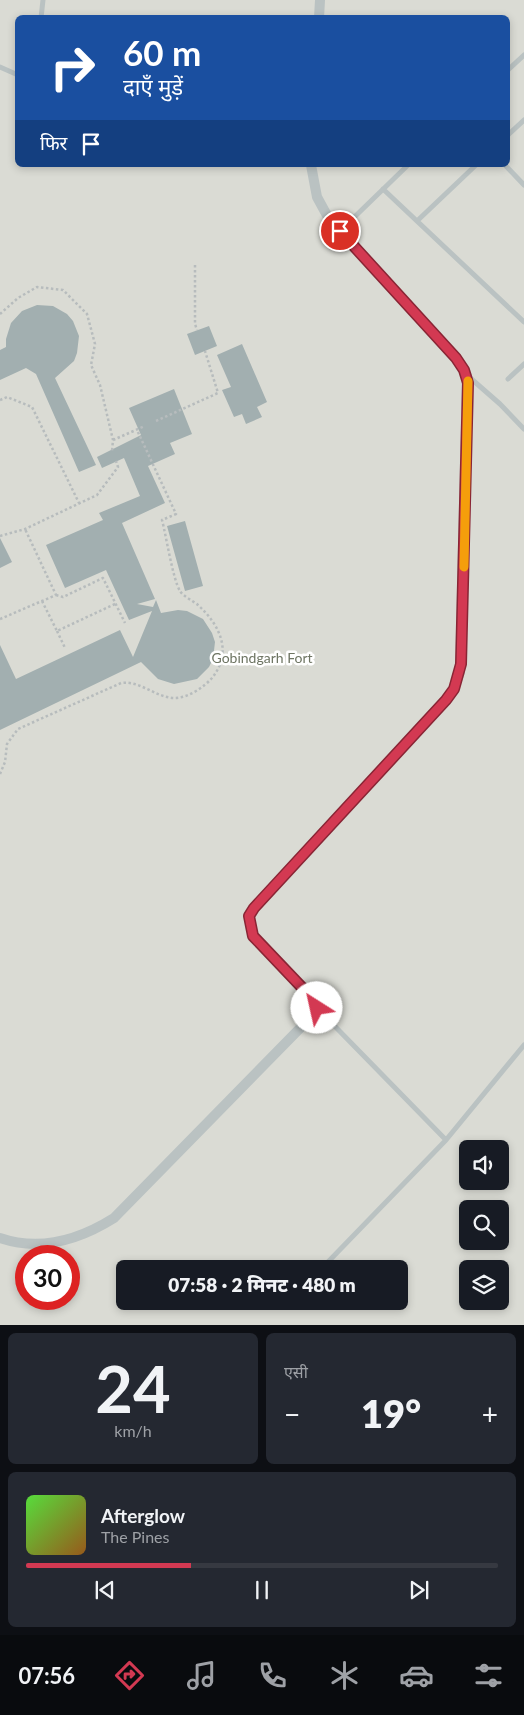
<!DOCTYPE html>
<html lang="hi">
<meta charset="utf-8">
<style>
body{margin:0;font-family:Lato,"Noto Sans Devanagari",sans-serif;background:#242831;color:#f1f3f6;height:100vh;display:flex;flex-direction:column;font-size:19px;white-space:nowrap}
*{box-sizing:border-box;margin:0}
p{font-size:16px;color:#9ea1a6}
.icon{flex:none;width:28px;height:28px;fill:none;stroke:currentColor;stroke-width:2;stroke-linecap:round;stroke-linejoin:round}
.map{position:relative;height:1325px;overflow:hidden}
.side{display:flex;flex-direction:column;gap:8px;padding:8px;background:#0d0f14;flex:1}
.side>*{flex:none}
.top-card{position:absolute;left:15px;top:15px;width:495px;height:152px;border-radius:8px;box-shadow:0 2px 8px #0003;background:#1a4fa0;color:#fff;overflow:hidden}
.buttons{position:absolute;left:459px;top:1140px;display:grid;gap:10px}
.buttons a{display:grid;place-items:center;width:50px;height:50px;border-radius:8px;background:#171b24;box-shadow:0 2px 8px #0003;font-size:25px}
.speed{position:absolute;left:15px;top:1245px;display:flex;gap:10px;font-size:25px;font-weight:700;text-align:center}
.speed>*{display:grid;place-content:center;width:65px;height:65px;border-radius:50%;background:#171b24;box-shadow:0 2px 8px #0003;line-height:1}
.speed .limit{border:8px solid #d22;background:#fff;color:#111}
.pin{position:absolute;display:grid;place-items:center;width:42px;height:42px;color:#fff;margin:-21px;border:2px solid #fff;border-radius:50%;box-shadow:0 1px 5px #0007}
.me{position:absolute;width:55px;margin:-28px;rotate:325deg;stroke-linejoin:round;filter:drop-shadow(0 0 4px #0008)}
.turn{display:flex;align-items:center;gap:18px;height:105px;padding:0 25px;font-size:22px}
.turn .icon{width:65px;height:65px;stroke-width:2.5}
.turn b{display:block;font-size:35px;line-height:42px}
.then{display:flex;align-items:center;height:48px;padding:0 25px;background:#0003;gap:10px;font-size:19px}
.big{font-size:38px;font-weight:800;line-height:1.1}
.side .widget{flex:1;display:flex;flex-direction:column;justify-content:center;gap:8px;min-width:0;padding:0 18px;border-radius:8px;background:#242831}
.side .dial{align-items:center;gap:0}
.dial b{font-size:65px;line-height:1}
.song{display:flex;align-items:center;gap:15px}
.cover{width:60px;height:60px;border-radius:8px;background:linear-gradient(135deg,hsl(110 70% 55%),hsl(30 70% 35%))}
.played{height:5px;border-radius:2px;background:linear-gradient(90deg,#d33952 35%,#363941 35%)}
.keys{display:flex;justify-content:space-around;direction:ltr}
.heat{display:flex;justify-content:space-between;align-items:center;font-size:28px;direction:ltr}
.side .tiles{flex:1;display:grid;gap:8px;grid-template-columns:1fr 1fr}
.widget:last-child{grid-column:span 2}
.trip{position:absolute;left:116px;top:1260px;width:292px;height:50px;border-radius:8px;background:#171b24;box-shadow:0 2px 8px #0003;font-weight:800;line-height:50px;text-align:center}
.tab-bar{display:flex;height:80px;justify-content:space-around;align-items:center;background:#090b0e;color:#9ea1a6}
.tab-bar .icon{width:35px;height:35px}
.tab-bar .active{color:#d33952}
.tab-bar b{font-size:22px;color:#f1f3f6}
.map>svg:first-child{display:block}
.green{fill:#dadbd4;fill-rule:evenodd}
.building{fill:#a2afb0}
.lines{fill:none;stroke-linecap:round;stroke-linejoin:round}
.path{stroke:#b7bcbd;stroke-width:2.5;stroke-dasharray:2.5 2.5;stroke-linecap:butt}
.lane{stroke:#bac2c2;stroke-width:5}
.street{stroke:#bac2c2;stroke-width:10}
.route-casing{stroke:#892535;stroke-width:12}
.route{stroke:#d33952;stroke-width:9}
.slow{stroke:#f59e0b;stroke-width:9}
.labels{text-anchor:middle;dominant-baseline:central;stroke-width:5;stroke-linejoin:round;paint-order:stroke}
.park-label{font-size:14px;fill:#6e7563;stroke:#fff}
</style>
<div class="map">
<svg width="524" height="1325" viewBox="0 0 524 1325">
<rect width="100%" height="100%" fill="#f7f6f4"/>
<!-- green -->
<path class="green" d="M 0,0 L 524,0 L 524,1325 L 0,1325 ZM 18,18 L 508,18 L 508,165 L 18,165 ZM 468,1149 L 500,1149 L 500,1181 L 468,1181 ZM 468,1209 L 500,1209 L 500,1241 L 468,1241 ZM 26,1256 L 69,1256 L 69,1299 L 26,1299 ZM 125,1269 L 400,1269 L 400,1301 L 125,1301 ZM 468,1269 L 500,1269 L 500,1301 L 468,1301 Z"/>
<!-- building -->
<path class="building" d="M 37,305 L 53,306 L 67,314 L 73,321 L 79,336 L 77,353 L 74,361 L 55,378 L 96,465 L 79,472 L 36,374 L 26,368 L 0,380 L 0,350 L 6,347 L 6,339 L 11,323 L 22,311 Z
M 209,326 L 217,346 L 195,355 L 187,334 Z
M 242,344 L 267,402 L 257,407 L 262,417 L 246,424 L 242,414 L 234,417 L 222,390 L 231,387 L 217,355 Z
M 174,389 L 192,434 L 170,443 L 175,454 L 148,466 L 165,503 L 122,523 L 155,599 L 137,604 L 153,607 L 156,600 L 161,613 L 178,610 L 187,611 L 203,619 L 212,633 L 215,642 L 213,659 L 209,667 L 197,679 L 174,684 L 158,679 L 141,662 L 0,730 L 0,645 L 16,679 L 120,630 L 133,657 L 152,611 L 129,620 L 106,570 L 65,588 L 46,545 L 103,520 L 99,513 L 140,496 L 124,458 L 102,468 L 97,457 L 141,435 L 129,408 Z
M 185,521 L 203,586 L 185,591 L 167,526 Z
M 0,538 L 12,562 L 0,568 Z"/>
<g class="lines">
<!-- path -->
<path class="path" d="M 195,265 L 195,324 L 197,330
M 0,314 L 18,298 L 37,287 L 63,290 L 87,314 L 95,344 L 91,365 L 100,385 L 113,440 L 112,451
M 0,400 L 7,397 L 32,407 L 79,503
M 156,421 L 218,393 L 205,351
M 113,440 L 145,426
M 0,536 L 25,529 L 97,495 L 118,467 L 116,461
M 56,595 L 63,597 L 103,578 L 125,623
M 42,601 L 57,631 L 115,604
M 0,619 L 56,595 L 25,529
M 57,631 L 65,648
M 0,774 L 5,762 L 7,744 L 18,729 L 121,683 C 140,680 156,698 175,698 C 188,698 204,687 212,678 C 233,652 220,625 198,605 C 193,601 183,596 180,591 C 173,580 166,535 162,520 L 176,514 L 137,430"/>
<!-- lane -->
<path class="lane" d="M 41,18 L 43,0
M 0,67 L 18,75
M 508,70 L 524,55
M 508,135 L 524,120
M 505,165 L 524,185
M 383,189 L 524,322
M 417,221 L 476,165
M 340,231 L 408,165
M 468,376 L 500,404 L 524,429
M 508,379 L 524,364
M 317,1008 L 446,1140
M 326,1264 L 446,1140 L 524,1045"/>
<!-- street -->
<path class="street" d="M 319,18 L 320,0
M 0,1238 C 41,1252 79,1240 114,1218 L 312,1016 L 317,1008 L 316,1003 L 253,936 L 249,916 L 254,908 L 446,700 L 454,689 L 460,672 L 467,376 L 456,358 L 329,219 L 317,197 L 311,165"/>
</g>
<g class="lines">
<!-- route casing -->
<g class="route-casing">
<path id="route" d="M 317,1008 L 312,998 L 253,936 L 249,916 L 254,908 L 446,700 L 454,689 L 461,664 L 468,383 L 464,370 L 456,358 L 340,231"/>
</g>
<!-- route -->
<use href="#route" class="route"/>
<!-- slow -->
<path class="slow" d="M 464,567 L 468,381"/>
</g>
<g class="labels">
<!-- park labels -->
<g class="park-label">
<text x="262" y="657">Gobindgarh Fort</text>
</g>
</g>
</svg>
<div class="buttons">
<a><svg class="icon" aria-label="sound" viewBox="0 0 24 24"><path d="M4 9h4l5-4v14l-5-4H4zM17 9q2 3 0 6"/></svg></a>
<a><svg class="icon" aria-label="search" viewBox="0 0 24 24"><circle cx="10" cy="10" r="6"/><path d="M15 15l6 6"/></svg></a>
<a><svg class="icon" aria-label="layers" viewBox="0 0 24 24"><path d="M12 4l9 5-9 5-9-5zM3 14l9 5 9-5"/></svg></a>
</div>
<div class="speed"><div class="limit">30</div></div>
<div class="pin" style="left:340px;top:231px;background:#d93025"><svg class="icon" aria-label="arrive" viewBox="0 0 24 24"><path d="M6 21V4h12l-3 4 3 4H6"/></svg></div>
<svg class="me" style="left:317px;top:1008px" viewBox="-20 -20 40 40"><circle r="19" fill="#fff"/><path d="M0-13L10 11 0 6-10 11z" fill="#d33952"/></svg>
<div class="trip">07:58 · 2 मिनट · 480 m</div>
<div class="top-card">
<div class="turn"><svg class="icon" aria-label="right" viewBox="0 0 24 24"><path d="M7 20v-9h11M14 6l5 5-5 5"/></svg><div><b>60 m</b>दाएँ मुड़ें</div></div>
<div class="then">फिर<svg class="icon" aria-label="arrive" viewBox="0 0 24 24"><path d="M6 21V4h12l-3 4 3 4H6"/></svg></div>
</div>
</div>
<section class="side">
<div class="tiles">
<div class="widget dial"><b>24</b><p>km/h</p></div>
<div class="widget"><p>एसी</p>
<div class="heat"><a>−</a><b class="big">19°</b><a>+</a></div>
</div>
<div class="widget">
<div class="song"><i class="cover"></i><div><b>Afterglow</b><p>The Pines</p></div></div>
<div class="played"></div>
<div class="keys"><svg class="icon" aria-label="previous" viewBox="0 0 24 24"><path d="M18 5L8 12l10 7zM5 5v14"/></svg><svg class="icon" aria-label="pause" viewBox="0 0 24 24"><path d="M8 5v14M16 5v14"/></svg><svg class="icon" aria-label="next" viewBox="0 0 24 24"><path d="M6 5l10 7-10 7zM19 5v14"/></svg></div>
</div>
</div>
</section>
<nav class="tab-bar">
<b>07:56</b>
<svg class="icon active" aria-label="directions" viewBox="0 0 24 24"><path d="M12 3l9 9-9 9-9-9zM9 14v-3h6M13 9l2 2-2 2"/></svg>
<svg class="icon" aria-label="music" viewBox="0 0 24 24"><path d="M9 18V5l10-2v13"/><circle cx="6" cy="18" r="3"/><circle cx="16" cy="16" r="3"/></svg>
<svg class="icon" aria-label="phone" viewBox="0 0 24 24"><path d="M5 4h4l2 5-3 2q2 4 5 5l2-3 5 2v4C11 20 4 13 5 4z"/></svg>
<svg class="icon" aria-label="climate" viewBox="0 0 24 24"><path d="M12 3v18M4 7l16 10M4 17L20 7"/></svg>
<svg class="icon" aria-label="car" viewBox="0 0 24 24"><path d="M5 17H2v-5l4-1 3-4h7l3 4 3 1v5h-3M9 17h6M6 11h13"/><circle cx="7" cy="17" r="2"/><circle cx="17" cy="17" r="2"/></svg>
<svg class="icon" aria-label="filters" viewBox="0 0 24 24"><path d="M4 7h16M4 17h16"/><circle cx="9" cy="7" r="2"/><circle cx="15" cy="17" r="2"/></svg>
</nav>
